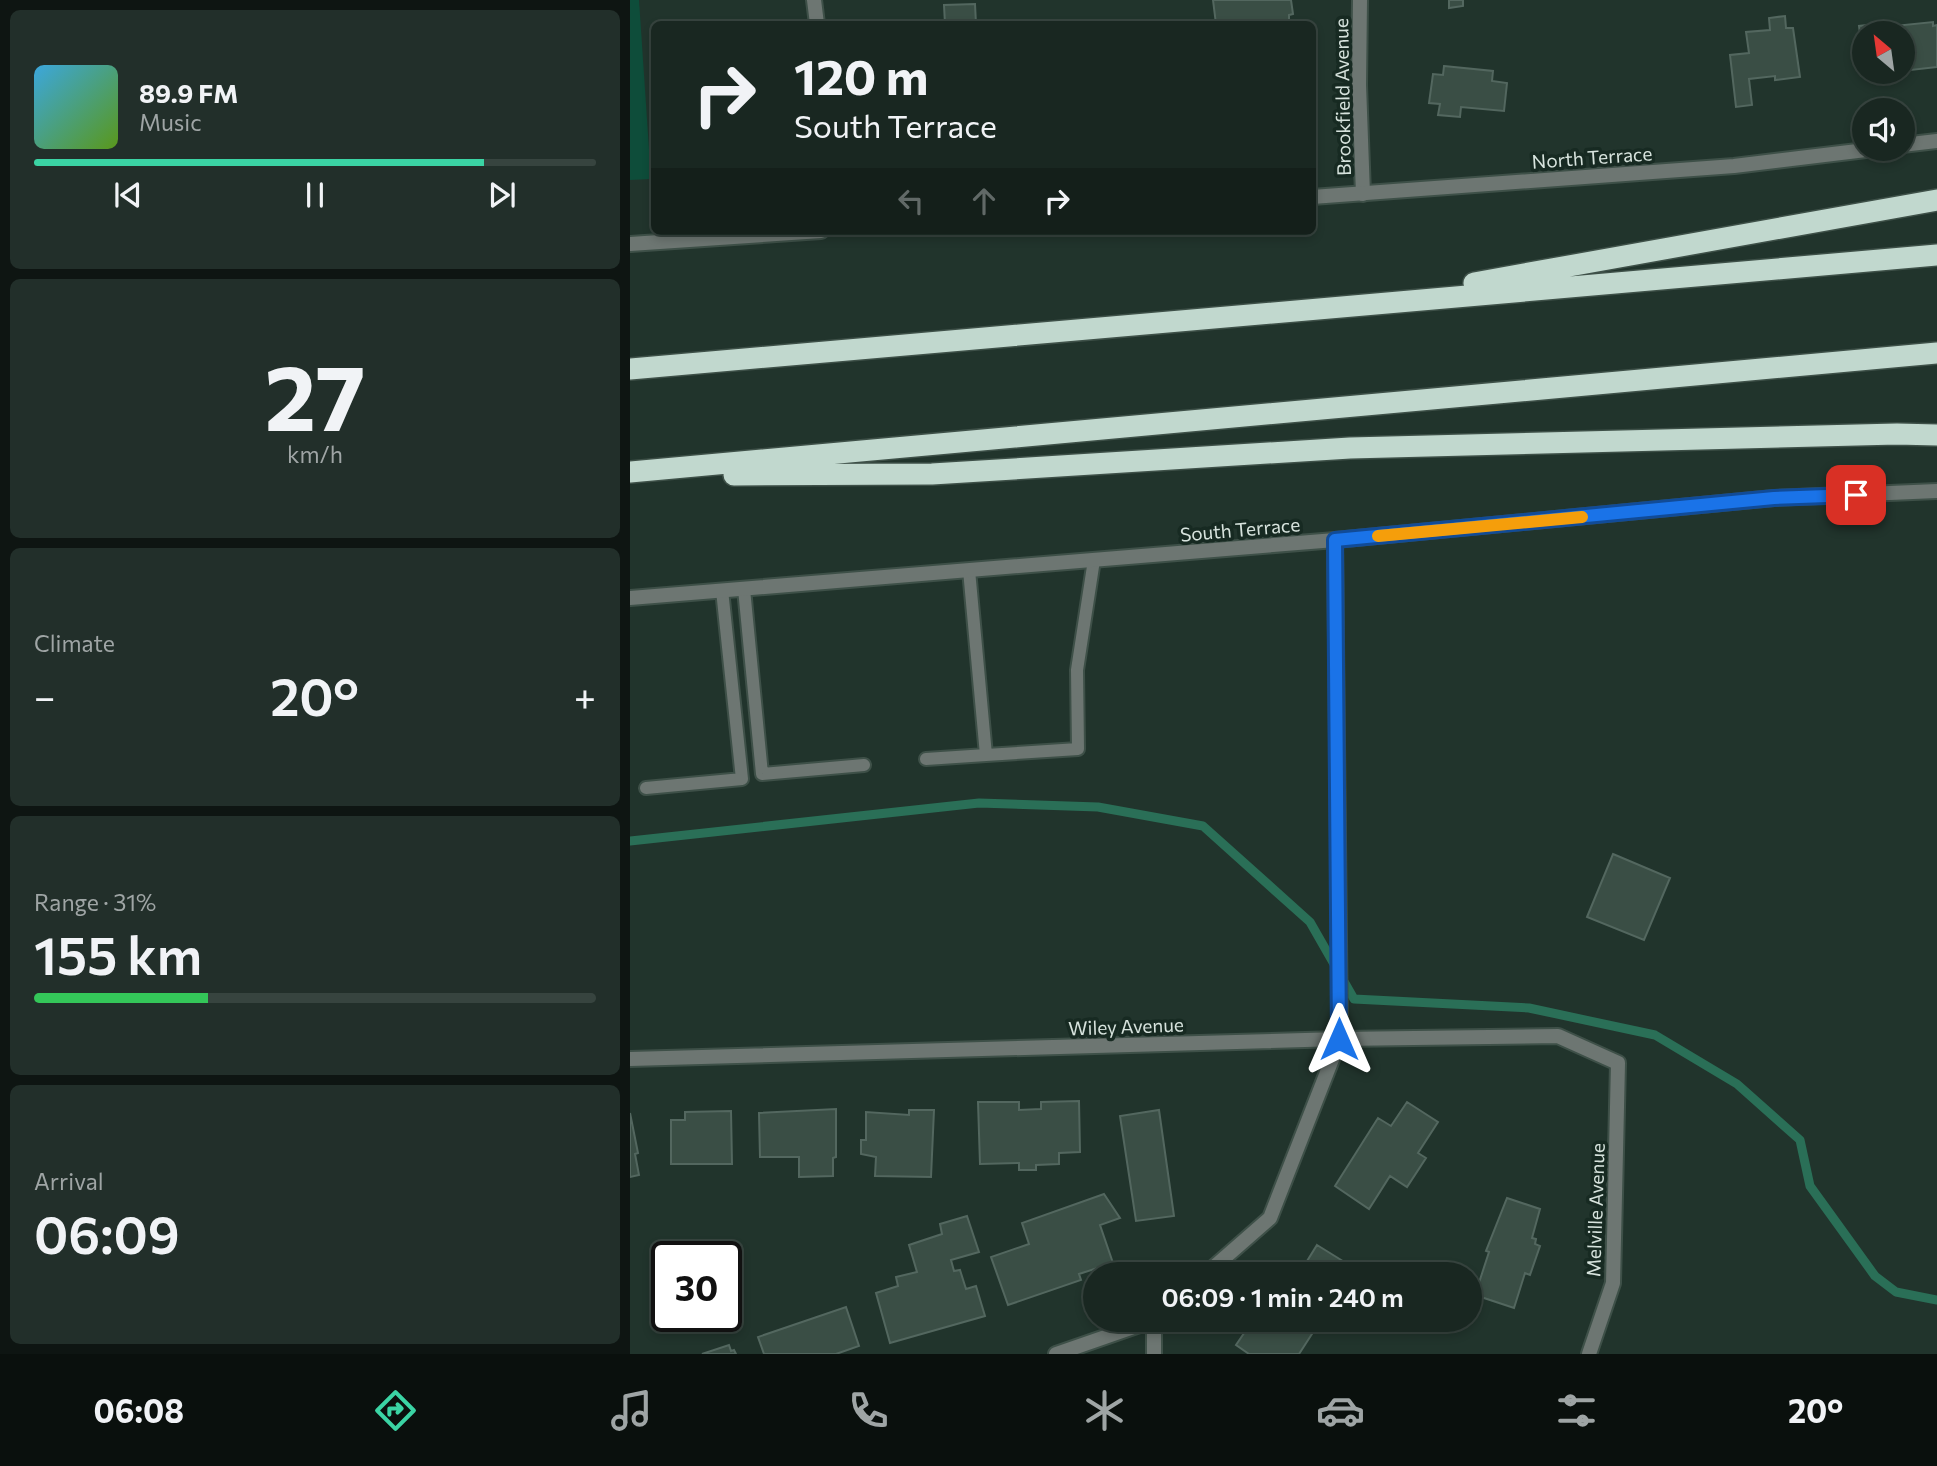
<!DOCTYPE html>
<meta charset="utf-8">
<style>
body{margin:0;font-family:Commissioner,sans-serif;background:#222f2a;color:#f1f3f6;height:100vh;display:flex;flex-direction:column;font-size:26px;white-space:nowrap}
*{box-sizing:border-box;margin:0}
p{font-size:23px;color:#9fa5a5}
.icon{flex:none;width:38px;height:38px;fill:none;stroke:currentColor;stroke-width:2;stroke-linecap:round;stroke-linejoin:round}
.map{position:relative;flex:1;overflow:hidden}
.drawer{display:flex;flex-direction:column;gap:10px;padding:10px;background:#0e1512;width:630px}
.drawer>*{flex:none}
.hud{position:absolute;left:21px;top:21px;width:665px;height:214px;border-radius:10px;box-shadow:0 4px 10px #0003,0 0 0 2px #37443f;background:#192721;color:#f1f3f6;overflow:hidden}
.needle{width:46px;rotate:331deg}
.fabs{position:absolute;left:1222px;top:21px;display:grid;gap:14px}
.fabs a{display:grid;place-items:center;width:63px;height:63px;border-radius:50%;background:#192721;box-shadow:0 4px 10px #0003,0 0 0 2px #37443f;font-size:35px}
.speed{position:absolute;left:21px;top:1241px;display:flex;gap:14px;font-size:35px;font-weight:700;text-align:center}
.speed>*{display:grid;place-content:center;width:91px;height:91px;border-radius:50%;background:#192721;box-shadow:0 4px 10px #0003,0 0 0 2px #37443f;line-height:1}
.speed .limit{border:4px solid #111;border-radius:10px;background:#fff;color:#111}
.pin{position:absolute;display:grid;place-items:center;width:60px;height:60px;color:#fff;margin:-30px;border-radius:14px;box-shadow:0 4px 10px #0006}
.me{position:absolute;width:77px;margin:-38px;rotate:0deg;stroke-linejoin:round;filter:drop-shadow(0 0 5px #0008)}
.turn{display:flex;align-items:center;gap:24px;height:147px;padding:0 28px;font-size:32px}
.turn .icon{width:91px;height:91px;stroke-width:2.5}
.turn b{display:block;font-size:49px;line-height:60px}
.lanes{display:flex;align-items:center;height:66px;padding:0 28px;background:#0003;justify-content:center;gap:35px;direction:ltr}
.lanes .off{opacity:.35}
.big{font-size:52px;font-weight:600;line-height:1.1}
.drawer .card{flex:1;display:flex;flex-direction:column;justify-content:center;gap:10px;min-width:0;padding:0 24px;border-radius:10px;background:#222f2a}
.drawer .dial{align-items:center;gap:0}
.dial b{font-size:91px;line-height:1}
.song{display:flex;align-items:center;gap:21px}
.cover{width:84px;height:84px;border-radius:10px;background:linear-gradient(135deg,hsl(200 70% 55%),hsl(90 70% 35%))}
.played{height:7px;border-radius:4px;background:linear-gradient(90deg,#3bd4a4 80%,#37443f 80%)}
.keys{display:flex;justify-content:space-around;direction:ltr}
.heat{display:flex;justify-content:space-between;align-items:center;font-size:38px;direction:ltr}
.charge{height:10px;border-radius:5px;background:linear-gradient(90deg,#34c759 31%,#37443f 0)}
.trip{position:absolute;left:453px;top:1262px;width:399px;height:70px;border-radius:35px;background:#192721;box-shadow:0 4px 10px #0003,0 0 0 2px #37443f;font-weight:600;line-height:70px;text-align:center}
.menu{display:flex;height:112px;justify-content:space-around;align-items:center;background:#0a100d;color:#9fa5a5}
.menu .icon{width:49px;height:49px}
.menu .selected{color:#3bd4a4}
.menu b{font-size:32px;color:#f1f3f6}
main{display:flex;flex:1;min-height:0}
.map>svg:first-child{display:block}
.green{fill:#0e4d3a}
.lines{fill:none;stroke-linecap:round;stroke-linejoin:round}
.stream{stroke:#2a6f57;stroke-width:9}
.building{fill:#3a4e45;stroke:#53675f;stroke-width:2}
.service-casing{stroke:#3e5048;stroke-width:16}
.minor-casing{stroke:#3e5048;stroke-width:18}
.tertiary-casing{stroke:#3e5048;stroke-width:18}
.motorway-casing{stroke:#3e5048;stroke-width:24}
.service{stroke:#6d7672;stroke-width:12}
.minor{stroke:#6d7672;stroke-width:14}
.tertiary{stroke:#6d7672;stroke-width:14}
.motorway{stroke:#c1d8ce;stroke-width:21}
.route-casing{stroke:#114b97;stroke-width:18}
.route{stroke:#1a73e8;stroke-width:12}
.slow{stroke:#f59e0b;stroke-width:12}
.labels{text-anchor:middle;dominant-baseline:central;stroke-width:7;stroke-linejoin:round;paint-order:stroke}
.street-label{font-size:19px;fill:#d7e3dd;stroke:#172a22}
</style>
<main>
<section class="drawer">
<div class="card">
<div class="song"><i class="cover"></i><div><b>89.9 FM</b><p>Music</p></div></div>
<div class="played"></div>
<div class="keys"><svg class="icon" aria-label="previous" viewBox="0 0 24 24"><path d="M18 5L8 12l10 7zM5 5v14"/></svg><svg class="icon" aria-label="pause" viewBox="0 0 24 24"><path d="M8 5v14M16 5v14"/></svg><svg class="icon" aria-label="next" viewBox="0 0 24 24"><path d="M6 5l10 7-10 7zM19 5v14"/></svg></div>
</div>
<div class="card dial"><b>27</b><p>km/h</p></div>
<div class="card"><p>Climate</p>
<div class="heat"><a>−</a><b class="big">20°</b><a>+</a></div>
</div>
<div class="card"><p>Range · 31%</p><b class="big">155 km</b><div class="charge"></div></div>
<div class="card"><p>Arrival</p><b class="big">06:09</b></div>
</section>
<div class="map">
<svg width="1307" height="1354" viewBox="0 0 1307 1354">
<rect width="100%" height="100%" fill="#21342c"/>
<!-- green -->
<path class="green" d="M 0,0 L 9,0 L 21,179 L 0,180 Z"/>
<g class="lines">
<!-- stream -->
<path class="stream" d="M 0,841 L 349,803 L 468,807 L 573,826 L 680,922 L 724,999 L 899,1008 L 1025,1035 L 1107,1084 L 1170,1140 L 1180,1186 L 1245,1276 L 1266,1292 L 1307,1300"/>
</g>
<!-- building -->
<path class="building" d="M 583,0 L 661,0 L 663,14 L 659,15 L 659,24 L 586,24 Z
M 819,0 L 833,0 L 833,6 L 819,8 Z
M 345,4 L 346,24 L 315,24 L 314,5 Z
M 1155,16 L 1156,28 L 1163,28 L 1170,77 L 1145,80 L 1145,76 L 1119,79 L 1122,105 L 1106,107 L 1100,55 L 1119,53 L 1116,32 L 1140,30 L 1139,18 Z
M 1303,22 L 1303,26 L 1307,25 L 1307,67 L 1272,71 L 1272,33 L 1234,33 L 1234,66 L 1229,26 L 1255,23 L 1255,27 Z
M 814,66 L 863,71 L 862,81 L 877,83 L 874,111 L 831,107 L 830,117 L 808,115 L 810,104 L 799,103 L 803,74 L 813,75 Z
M 983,854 L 1040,878 L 1014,940 L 957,917 Z
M 449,1101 L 450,1152 L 429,1153 L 429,1164 L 406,1165 L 406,1170 L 389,1170 L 389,1163 L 350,1164 L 348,1102 L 389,1102 L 389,1110 L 411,1109 L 411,1102 Z
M 777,1102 L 808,1122 L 788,1153 L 796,1158 L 777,1187 L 760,1176 L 739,1209 L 705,1186 L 748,1118 L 761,1126 Z
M 206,1109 L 206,1157 L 203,1158 L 203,1176 L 169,1177 L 169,1157 L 130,1157 L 129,1113 Z
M 279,1110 L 304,1110 L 301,1177 L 245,1176 L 246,1157 L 231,1154 L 231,1140 L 236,1140 L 236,1112 L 279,1115 Z
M 529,1110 L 544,1216 L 506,1221 L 490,1116 Z
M 101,1111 L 102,1164 L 41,1164 L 41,1120 L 55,1120 L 55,1112 Z
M 0,1113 L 8,1153 L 5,1154 L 9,1175 L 0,1177 Z
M 474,1194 L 490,1218 L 470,1225 L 483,1263 L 449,1274 L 451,1280 L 378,1305 L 361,1257 L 399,1244 L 392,1223 Z
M 877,1198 L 910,1209 L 902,1238 L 906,1239 L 905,1244 L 910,1246 L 900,1275 L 895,1273 L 884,1308 L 845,1295 L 859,1252 L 856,1251 Z
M 337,1216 L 349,1252 L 321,1260 L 324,1271 L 330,1270 L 336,1289 L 346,1286 L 355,1316 L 260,1343 L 246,1293 L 268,1286 L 266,1277 L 287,1272 L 279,1245 L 312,1234 L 310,1224 Z
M 687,1245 L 724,1268 L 720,1274 L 669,1274 Z
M 216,1307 L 229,1346 L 206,1354 L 134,1354 L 128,1337 Z
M 623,1320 L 691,1320 L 669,1354 L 619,1354 L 606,1345 Z
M 99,1345 L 101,1351 L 104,1350 L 106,1354 L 72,1354 Z"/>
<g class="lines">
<!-- service casing -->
<g class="service-casing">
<path id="service" d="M 339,570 L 356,755 L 448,749 L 447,670 L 464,560
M 114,589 L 132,774 L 234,765
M 296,759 L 356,755
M 16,788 L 112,779 L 92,590"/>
</g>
<!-- minor casing -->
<g class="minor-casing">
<path id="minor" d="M 184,0 L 187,24
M 730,0 L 729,85 L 733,194
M 0,1059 L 710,1039 L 928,1036 L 988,1063 L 983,1283 L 959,1354
M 576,1274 L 640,1218 L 710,1039 L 705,540
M 426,1354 L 524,1320 L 524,1354"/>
</g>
<!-- tertiary casing -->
<g class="tertiary-casing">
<path id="tertiary" d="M 1272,145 L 1307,141
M 682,197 L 1104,166 L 1244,149
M 0,244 L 191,231
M 0,598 L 705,540 L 1144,498 L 1307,491"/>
</g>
<!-- motorway casing -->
<g class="motorway-casing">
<path id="motorway" d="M 844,283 L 1307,200
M 0,369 L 1307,255
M 0,472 L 1307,353
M 104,475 L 302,474 L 720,448 L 1267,434 L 1307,435"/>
</g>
<!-- service -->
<use href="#service" class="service"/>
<!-- minor -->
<use href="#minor" class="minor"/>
<!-- tertiary -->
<use href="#tertiary" class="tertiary"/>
<!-- motorway -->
<use href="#motorway" class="motorway"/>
</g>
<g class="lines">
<!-- route casing -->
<g class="route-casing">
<path id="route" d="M 709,1039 L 705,540 L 1144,498 L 1226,495"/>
</g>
<!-- route -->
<use href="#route" class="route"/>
<!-- slow -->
<path class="slow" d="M 748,536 L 952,517"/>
</g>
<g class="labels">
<!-- street labels -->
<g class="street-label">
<text transform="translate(712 97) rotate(-91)">Brookfield Avenue</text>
<text transform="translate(962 157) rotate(-4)">North Terrace</text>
<text transform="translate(610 529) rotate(-5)">South Terrace</text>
<text transform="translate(496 1026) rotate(-2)">Wiley Avenue</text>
<text transform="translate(965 1210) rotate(-88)">Melville Avenue</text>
</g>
</g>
</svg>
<div class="fabs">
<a><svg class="needle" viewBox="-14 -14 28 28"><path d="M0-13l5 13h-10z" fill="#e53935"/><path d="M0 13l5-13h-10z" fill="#9fa5a5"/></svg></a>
<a><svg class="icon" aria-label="sound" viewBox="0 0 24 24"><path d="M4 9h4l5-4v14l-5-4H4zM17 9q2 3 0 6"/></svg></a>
</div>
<div class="speed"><div class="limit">30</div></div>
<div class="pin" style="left:1226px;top:495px;background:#d93025"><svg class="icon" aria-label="arrive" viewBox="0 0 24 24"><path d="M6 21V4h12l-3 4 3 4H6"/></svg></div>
<svg class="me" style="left:709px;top:1039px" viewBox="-20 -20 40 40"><path d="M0-17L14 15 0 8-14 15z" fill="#1a73e8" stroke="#fff" stroke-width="4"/></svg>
<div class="trip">06:09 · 1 min · 240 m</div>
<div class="hud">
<div class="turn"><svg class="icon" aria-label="right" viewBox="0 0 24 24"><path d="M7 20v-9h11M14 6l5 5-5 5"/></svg><div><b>120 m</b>South Terrace</div></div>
<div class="lanes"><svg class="icon off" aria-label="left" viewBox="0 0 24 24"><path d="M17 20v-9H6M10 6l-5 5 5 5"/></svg><svg class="icon off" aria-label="ahead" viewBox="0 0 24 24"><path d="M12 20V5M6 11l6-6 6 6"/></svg><svg class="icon" aria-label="right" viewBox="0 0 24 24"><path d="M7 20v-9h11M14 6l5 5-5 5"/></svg></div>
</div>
</div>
</main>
<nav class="menu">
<b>06:08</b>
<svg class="icon selected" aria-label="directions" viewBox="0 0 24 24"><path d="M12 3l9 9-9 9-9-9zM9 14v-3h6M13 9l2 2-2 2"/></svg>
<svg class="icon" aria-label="music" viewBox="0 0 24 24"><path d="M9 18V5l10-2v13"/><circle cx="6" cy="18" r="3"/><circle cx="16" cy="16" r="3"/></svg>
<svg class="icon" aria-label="phone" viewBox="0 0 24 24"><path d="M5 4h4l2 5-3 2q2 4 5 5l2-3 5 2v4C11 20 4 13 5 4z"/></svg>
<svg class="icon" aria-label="climate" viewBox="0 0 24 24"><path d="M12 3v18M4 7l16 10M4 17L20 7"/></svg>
<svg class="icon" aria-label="car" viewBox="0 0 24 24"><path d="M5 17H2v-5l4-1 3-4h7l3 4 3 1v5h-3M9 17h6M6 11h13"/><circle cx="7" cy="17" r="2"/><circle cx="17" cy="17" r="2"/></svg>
<svg class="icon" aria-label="filters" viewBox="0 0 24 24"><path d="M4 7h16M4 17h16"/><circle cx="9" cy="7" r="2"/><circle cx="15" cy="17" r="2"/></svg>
<b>20°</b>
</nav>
